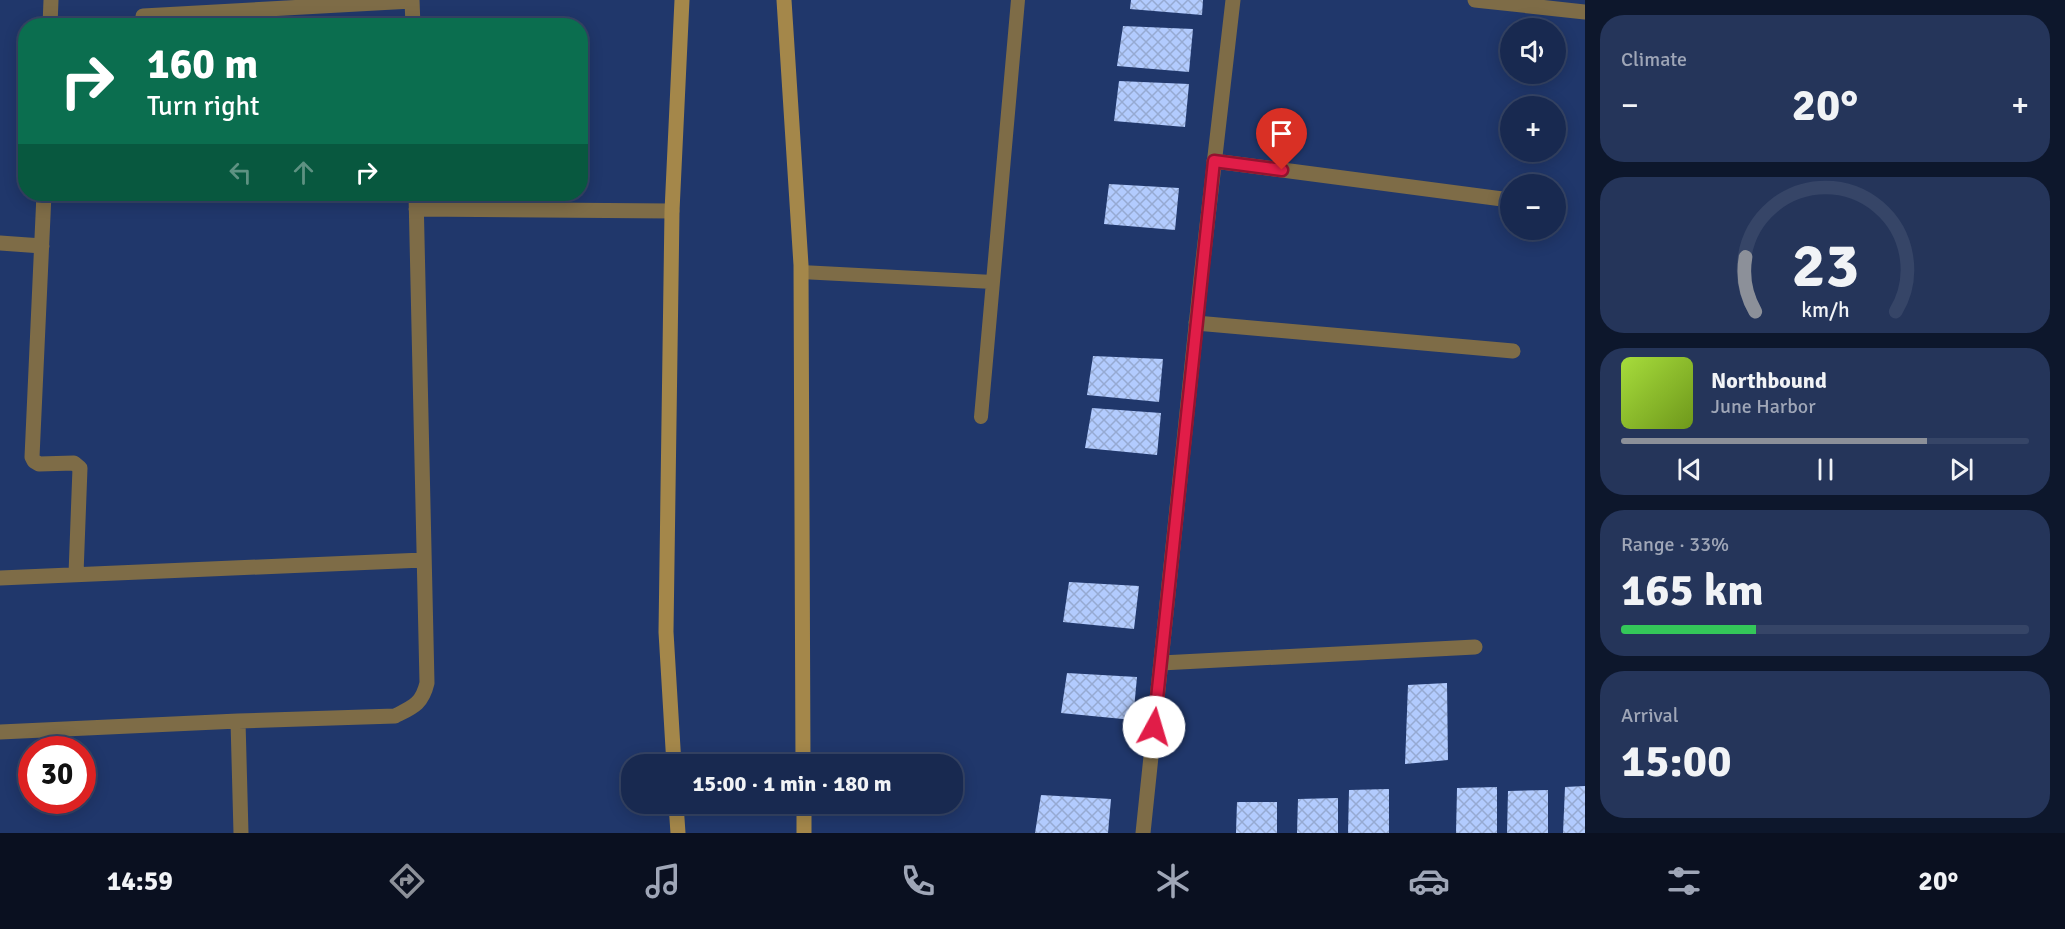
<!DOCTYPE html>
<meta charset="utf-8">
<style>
body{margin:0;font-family:Signika,sans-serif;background:#25355a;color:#f1f3f6;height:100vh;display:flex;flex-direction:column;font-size:22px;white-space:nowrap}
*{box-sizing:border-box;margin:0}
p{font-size:20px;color:#9fa6b7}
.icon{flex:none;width:33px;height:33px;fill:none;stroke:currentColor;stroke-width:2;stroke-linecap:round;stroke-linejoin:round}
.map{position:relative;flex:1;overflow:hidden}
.details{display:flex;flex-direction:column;gap:15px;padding:15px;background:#0d172c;width:480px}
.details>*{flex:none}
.hud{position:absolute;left:18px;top:18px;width:570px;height:183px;border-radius:24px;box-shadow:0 3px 15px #0003,0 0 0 2px #364567;background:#0b6e4f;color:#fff;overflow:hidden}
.controls{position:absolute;left:1500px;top:18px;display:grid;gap:12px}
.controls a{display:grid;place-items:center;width:66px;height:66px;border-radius:50%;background:#182950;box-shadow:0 3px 15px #0003,0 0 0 2px #364567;font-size:30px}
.speed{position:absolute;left:18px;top:736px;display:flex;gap:12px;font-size:30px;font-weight:700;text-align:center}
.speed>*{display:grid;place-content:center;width:78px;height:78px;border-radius:50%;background:#182950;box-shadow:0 3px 15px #0003,0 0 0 2px #364567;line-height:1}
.speed .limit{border:9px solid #d22;background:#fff;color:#111}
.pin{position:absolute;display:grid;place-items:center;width:51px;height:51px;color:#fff;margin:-62px -26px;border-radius:50% 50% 50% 0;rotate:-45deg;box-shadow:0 0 6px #0007}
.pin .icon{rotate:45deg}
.me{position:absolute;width:66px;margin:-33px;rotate:6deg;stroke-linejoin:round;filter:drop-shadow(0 0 4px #0008)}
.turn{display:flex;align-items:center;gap:21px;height:126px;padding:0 30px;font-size:27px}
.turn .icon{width:78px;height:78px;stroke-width:2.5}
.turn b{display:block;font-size:42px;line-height:51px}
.lanes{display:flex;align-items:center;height:57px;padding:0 30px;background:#0003;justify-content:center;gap:30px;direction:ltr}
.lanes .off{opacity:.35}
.big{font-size:45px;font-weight:800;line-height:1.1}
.details .widget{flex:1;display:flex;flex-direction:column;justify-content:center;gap:9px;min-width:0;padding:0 21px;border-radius:24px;background:#25355a}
.details .dial{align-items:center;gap:0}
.dial svg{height:156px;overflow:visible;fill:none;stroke:#364567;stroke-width:7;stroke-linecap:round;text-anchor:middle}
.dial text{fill:#f1f3f6;stroke:none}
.song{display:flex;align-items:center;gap:18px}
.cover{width:72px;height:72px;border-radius:9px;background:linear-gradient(135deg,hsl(80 70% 55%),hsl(80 70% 35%))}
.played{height:6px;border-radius:3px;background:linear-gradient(90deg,#8c9099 75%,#364567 75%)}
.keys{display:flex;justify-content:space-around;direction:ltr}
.heat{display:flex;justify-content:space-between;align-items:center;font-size:33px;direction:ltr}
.charge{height:9px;border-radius:4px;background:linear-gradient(90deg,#34c759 33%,#364567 0)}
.trip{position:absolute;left:621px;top:754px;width:342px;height:60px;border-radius:24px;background:#182950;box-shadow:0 3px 15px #0003,0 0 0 2px #364567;font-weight:800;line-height:60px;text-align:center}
.dock{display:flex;height:96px;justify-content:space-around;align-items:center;background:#0a1020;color:#9fa6b7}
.dock .icon{width:42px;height:42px}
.dock .current{color:#8c9099}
.dock b{font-size:27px;color:#f1f3f6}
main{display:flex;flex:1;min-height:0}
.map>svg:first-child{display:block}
.building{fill:url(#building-cross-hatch)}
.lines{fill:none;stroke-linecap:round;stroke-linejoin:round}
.lane{stroke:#7e6c47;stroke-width:14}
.street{stroke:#7e6c47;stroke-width:15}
.secondary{stroke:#a4874a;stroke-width:15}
.route-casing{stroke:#92132f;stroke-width:15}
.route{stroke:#e11d48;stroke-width:10}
</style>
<main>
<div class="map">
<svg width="1585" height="833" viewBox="0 0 1585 833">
<defs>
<pattern id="building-cross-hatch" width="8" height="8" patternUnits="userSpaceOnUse" patternTransform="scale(1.5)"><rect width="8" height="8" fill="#b2cbfe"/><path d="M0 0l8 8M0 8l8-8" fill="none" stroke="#96aad2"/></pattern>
</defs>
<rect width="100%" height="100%" fill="#20376b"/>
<!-- building -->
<path class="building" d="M 1131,0 L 1203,0 L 1202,15 L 1130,9 Z
M 1123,26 L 1193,29 L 1189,72 L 1117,66 Z
M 1119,81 L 1189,84 L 1185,127 L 1114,121 Z
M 1109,184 L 1179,188 L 1175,230 L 1104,224 Z
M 1093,356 L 1163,359 L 1159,402 L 1087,395 Z
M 1092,408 L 1161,413 L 1157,455 L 1085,448 Z
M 1069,582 L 1139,586 L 1134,629 L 1063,622 Z
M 1067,673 L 1137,677 L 1133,720 L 1061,713 Z
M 1447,683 L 1448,760 L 1405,764 L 1408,685 Z
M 1585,786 L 1585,833 L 1563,833 L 1565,787 Z
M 1497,787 L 1497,833 L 1456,833 L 1457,788 Z
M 1389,789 L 1389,833 L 1348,833 L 1349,790 Z
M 1548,790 L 1548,833 L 1507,833 L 1508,791 Z
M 1041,795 L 1111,799 L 1108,833 L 1035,833 Z
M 1338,798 L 1338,833 L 1297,833 L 1298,799 Z
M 1237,802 L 1277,802 L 1277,833 L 1236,833 Z"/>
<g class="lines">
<!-- lane -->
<path class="lane" d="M 801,272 L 993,282
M 981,417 L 1018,0"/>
<!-- street -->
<path class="street" d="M 412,0 L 413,26
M 1475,0 L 1585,12
M 143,16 L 412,1
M 50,26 L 51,0
M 1214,161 L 1510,200
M 44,194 L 32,457 L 34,461 L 39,464 L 74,463 L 80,468 L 76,574
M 416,209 L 672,211
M 0,243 L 42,246
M 1196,323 L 1513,351
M 0,578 L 423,560
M 1161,663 L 1475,647
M 238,721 L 241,833
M 0,732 L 238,721 L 395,716 C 413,707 422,704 427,683 L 416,194
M 1143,833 L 1202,269 L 1233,0"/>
<!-- secondary -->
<path class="secondary" d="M 784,0 L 801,265 L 803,765
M 674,765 L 666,632 L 672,211 L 682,0
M 676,804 L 678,833
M 804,804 L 804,833"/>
</g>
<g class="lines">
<!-- route casing -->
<g class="route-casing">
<path id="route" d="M 1154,727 L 1214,161 L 1282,170"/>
</g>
<!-- route -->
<use href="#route" class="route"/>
</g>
</svg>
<div class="controls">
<a><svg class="icon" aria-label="sound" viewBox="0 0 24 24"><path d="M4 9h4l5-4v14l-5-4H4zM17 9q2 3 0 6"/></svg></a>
<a>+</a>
<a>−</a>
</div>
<div class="speed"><div class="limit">30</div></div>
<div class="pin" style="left:1282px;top:170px;background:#d93025"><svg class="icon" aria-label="arrive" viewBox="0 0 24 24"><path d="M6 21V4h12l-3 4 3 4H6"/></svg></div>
<svg class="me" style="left:1154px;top:727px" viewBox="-20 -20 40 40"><circle r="19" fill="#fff"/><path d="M0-13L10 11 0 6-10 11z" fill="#e11d48"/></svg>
<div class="trip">15:00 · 1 min · 180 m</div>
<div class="hud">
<div class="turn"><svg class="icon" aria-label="right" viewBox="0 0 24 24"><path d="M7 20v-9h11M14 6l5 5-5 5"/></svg><div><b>160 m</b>Turn right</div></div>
<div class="lanes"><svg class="icon off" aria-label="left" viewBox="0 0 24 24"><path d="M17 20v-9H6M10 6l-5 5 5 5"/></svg><svg class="icon off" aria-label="ahead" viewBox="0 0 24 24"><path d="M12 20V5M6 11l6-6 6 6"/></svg><svg class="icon" aria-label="right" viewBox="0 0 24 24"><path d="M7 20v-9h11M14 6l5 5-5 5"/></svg></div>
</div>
</div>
<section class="details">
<div class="widget"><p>Climate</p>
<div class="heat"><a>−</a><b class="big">20°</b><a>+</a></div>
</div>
<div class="widget dial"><svg viewBox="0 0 100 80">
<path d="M14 69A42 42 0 1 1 86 69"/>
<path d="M14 69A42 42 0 0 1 9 41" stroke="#8c9099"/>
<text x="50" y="56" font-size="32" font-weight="700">23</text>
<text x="50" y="72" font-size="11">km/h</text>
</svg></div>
<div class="widget">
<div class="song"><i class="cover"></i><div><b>Northbound</b><p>June Harbor</p></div></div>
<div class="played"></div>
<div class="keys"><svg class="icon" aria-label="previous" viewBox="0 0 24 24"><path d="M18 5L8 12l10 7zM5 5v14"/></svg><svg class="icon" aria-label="pause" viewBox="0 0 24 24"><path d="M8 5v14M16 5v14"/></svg><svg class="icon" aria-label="next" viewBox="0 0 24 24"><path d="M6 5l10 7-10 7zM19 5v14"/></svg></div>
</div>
<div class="widget"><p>Range · 33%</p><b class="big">165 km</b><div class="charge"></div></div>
<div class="widget"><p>Arrival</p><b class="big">15:00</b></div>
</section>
</main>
<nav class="dock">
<b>14:59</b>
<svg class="icon current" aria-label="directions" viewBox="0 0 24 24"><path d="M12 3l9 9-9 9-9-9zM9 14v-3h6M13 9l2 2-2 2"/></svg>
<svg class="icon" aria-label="music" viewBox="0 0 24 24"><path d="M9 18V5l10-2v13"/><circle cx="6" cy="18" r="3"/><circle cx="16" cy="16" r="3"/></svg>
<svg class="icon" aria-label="phone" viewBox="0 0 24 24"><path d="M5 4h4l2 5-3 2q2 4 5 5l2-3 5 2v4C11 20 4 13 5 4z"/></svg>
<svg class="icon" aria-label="climate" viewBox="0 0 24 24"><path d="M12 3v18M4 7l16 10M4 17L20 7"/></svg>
<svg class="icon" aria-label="car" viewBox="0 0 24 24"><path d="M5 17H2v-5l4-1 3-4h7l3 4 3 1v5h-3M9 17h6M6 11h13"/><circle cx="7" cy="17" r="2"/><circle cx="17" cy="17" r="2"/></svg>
<svg class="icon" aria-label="filters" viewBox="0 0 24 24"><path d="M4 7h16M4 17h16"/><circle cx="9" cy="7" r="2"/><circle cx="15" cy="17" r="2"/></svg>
<b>20°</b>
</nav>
